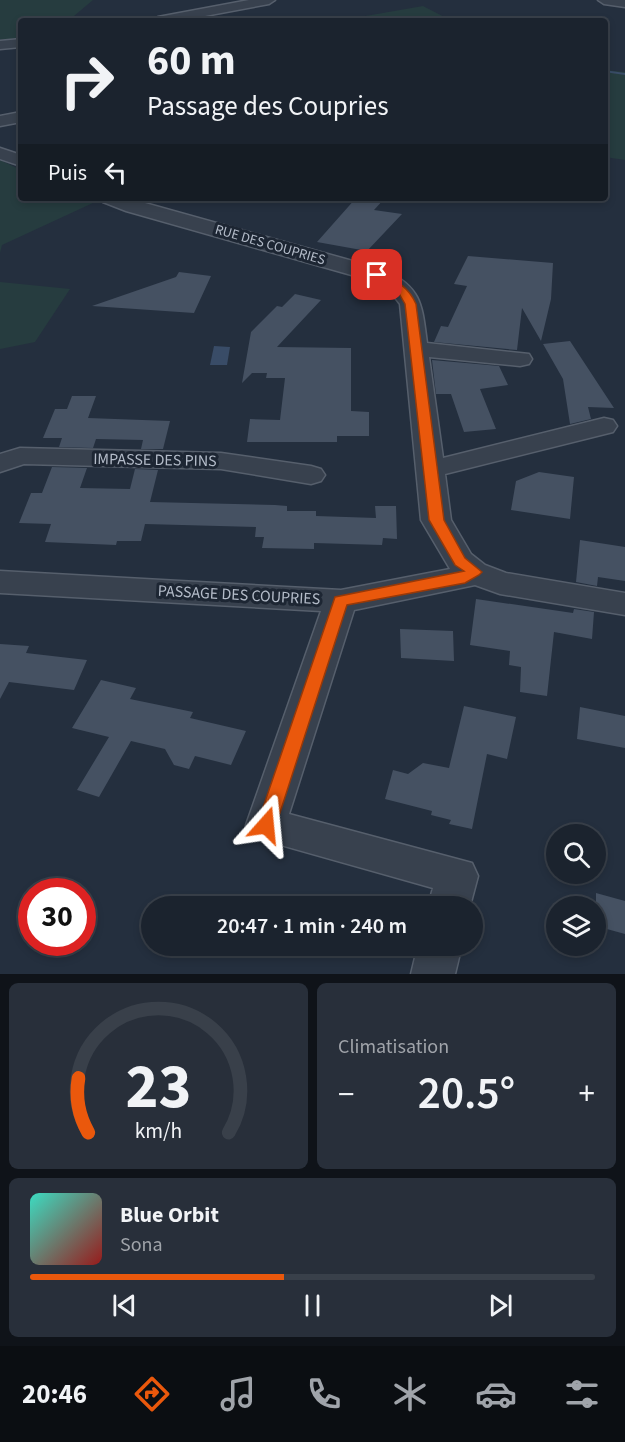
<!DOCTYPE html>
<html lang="fr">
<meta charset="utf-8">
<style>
body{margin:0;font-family:"Source Sans 3",sans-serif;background:#282f3a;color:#f1f3f6;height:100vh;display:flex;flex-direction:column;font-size:22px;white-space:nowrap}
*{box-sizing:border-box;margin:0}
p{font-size:20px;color:#a0a4aa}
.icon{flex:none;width:33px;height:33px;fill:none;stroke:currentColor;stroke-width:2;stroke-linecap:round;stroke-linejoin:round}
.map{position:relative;height:974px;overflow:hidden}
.side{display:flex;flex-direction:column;gap:9px;padding:9px;background:#0f1319;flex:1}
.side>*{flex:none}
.hud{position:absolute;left:18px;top:18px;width:590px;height:183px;border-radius:6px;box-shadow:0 3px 9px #0003,0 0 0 2px #39404a;background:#1b232e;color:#f1f3f6;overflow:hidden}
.buttons{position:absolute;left:546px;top:824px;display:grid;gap:12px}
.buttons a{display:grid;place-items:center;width:60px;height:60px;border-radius:50%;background:#1b232e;box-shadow:0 3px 9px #0003,0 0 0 2px #39404a;font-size:30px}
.speed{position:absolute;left:18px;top:878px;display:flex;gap:12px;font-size:30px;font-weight:700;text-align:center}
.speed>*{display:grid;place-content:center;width:78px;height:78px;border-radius:50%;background:#1b232e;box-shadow:0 3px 9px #0003,0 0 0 2px #39404a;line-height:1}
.speed .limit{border:9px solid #d22;background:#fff;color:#111}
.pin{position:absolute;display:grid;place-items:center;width:51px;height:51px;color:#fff;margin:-26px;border-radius:12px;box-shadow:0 3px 9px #0006}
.me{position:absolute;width:66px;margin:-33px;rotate:18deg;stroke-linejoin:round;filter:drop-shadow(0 0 4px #0008)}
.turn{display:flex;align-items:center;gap:21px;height:126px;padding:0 30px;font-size:27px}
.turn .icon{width:78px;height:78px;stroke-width:2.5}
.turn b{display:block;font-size:42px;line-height:51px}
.then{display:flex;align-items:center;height:57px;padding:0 30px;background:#0003;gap:12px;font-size:22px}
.big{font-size:45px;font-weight:600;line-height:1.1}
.side .tile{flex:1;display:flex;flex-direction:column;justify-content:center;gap:9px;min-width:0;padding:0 21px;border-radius:9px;background:#282f3a}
.side .dial{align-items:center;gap:0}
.dial svg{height:156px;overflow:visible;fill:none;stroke:#39404a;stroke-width:7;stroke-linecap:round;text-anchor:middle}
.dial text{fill:#f1f3f6;stroke:none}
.song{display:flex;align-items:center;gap:18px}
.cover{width:72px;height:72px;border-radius:9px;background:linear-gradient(135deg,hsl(170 70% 55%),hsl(0 70% 35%))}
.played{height:6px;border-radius:3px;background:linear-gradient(90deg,#ea580c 45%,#39404a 45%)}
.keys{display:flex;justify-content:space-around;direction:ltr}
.heat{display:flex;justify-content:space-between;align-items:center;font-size:33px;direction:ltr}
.side .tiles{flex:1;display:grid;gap:9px;grid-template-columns:1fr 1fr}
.tile:last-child{grid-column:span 2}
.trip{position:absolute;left:141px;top:896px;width:342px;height:60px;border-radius:30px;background:#1b232e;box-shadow:0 3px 9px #0003,0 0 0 2px #39404a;font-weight:600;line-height:60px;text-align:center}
.tab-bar{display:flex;height:96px;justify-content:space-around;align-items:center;background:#0b0e12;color:#a0a4aa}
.tab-bar .icon{width:42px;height:42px}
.tab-bar .on{color:#ea580c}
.tab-bar b{font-size:27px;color:#f1f3f6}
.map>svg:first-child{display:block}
.green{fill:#263c3f}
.water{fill:#394c67}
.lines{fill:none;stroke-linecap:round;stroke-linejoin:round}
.stream{fill:#394c67;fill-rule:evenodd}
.building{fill:#455162}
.minor-casing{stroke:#565f6c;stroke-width:3}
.minor{fill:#38414e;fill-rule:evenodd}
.route{fill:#ea580c;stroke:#983908;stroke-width:1.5}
.labels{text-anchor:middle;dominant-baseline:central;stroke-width:6;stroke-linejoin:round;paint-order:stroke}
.far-street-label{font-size:14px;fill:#b4bcc9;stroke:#1d2633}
.street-label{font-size:16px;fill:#b4bcc9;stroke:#1d2633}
</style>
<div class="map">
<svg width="625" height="974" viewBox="0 0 625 974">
<rect width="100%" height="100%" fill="#242f3e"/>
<!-- green -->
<path class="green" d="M 0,0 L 93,0 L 68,21 L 21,21 L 21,38 L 0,40 Z
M 423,6 L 452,21 L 337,21 Z
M 604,70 L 625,72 L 625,160 L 605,157 Z
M 0,160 L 21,170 L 21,198 L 86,198 L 95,202 L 2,245 L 0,253 Z
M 0,282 L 70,289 L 35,342 L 0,349 Z"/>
<!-- water -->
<path class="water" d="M 214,346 L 230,347 L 227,365 L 210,365 Z"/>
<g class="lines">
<!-- stream -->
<path class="stream" d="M 604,70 L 625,73 L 625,75 L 604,72 Z"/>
</g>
<!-- building -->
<path class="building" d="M 356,198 L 385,198 L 374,210 L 402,214 L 367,251 L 317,242 Z
M 468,256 L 553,263 L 551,299 L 541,341 L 522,308 L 517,350 L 434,342 L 441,326 L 448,327 L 467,286 L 454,284 Z
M 179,272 L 211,276 L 194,313 L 92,306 L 176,277 Z
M 295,294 L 321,300 L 277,347 L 351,348 L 351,411 L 369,412 L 369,436 L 337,436 L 337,442 L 247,442 L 250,419 L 280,420 L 285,378 L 266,378 L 267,373 L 252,373 L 242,383 L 251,332 L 277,306 L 282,307 Z
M 570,341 L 614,408 L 588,407 L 591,419 L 570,424 L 563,379 L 543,344 Z
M 432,360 L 499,366 L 508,385 L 480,389 L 496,429 L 464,432 L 451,394 L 436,394 Z
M 72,396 L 96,396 L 88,418 L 170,421 L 163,449 L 141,449 L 143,440 L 96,439 L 93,448 L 59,447 L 62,438 L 43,438 L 55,409 L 67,409 Z
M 52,467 L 87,468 L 80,488 L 130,489 L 135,469 L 158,470 L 150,502 L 275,505 L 287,506 L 287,511 L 316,511 L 316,516 L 376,518 L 375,506 L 396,506 L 397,539 L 383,538 L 382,545 L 314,543 L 314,549 L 262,548 L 264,537 L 255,537 L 256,527 L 145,524 L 141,541 L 117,541 L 116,545 L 45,542 L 51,524 L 19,523 L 31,493 L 42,493 Z
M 539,472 L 574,477 L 570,519 L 511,510 L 516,481 Z
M 580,540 L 625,547 L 625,581 L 598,577 L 597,586 L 576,582 Z
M 476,599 L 573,613 L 574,609 L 594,612 L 592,639 L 554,632 L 547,696 L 520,692 L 521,667 L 509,665 L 510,651 L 470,645 Z
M 400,629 L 453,631 L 454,661 L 401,658 Z
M 0,644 L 29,646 L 26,653 L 87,660 L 74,690 L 9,682 L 0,699 Z
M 101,680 L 136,688 L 130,699 L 193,712 L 190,718 L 246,731 L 231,765 L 195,756 L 189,769 L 174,765 L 165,749 L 131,741 L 99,797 L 77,790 L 109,737 L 72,728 Z
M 464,706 L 516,717 L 507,759 L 487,754 L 472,829 L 449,824 L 451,820 L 431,815 L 432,811 L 385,799 L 393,770 L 408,774 L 423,763 L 449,768 Z
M 580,707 L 625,716 L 625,748 L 577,739 Z
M 596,893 L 625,901 L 625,934 L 596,926 Z"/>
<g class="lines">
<!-- minor casing -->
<g class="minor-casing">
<path id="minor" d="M 249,0 L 275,0 L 269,4 L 178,21 L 152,21 L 158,17 Z
M 598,0 L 625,0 L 625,7 L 604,4 Z
M 21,39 L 21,47 L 0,49 L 0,41 Z
M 21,112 L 21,122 L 0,126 L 0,116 Z
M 0,148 L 21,155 L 21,166 L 0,159 Z
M 101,198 L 127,198 L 385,270 C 422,288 422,305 427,343 L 529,354 L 532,359 L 529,364 L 520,366 L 429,357 L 443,458 L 604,418 L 613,420 L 617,426 L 613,432 L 445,474 L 451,520 L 471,554 L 485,565 L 506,573 L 625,593 L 625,615 L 500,594 L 475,585 L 354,610 L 289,814 L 472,863 L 478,876 L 470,906 L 428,906 L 433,888 L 252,837 L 246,825 L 321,611 L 0,593 L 0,571 L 341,590 L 450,569 L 421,520 L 400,304 L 390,291 L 369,280 L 126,211 L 103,202 Z
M 20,448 L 221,453 L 311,466 L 321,469 L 325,475 L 321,481 L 311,484 L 221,469 L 24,464 L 0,472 L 0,454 Z
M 418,945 L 462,945 L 455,974 L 411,974 Z"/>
</g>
<!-- minor -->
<use href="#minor" class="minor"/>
</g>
<!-- route -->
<path class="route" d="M 377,272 C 394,278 409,287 416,304 L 444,520 L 465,558 L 482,572 L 479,575 L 465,583 L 347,605 L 276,825 L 273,831 L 266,833 L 259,831 L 257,825 L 335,597 L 464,571 L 455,565 L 429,520 L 405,304 L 397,290 L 374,278 L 374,273 Z"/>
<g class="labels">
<!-- far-street labels -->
<g class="far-street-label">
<text transform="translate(270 245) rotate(16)">RUE DES COUPRIES</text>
</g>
<!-- street labels -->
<g class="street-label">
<text transform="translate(155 460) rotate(1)">IMPASSE DES PINS</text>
<text transform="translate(239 595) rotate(3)">PASSAGE DES COUPRIES</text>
</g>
</g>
</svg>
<div class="buttons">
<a><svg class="icon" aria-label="search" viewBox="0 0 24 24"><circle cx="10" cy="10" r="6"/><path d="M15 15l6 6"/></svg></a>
<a><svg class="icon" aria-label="layers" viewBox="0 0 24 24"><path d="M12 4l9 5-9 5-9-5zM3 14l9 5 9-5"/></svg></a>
</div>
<div class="speed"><div class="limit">30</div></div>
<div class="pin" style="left:377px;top:275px;background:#d93025"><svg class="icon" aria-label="arrive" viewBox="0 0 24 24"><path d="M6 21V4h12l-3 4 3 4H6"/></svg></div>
<svg class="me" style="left:266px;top:825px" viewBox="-20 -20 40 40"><path d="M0-17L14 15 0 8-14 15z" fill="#ea580c" stroke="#fff" stroke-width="4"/></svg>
<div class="trip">20:47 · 1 min · 240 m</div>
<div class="hud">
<div class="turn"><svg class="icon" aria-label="right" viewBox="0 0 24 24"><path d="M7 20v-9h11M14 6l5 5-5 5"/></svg><div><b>60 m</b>Passage des Coupries</div></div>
<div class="then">Puis<svg class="icon" aria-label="left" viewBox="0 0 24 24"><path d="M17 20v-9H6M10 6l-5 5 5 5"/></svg></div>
</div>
</div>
<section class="side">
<div class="tiles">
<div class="tile dial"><svg viewBox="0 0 100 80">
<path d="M14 69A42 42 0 1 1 86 69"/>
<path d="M14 69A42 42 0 0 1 9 41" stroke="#ea580c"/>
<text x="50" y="56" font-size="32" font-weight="700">23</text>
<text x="50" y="72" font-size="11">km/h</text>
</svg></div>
<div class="tile"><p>Climatisation</p>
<div class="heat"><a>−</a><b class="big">20.5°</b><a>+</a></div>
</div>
<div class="tile">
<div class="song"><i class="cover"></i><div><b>Blue Orbit</b><p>Sona</p></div></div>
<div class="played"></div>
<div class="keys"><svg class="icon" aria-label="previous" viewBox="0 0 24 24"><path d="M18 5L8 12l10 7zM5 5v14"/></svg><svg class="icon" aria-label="pause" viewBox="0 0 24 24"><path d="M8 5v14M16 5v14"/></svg><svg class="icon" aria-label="next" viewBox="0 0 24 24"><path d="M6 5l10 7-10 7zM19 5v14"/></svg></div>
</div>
</div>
</section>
<nav class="tab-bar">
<b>20:46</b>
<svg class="icon on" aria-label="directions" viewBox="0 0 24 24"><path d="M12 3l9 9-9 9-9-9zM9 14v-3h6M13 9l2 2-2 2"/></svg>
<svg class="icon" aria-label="music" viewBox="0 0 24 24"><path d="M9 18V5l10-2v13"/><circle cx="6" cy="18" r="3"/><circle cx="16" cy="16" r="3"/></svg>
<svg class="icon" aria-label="phone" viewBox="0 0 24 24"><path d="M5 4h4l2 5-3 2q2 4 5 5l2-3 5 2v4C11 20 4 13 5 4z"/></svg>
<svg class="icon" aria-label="climate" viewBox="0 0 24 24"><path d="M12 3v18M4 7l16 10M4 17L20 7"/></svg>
<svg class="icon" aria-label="car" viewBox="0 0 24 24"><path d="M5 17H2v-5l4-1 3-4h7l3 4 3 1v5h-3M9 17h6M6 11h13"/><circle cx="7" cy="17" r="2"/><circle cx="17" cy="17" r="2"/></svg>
<svg class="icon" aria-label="filters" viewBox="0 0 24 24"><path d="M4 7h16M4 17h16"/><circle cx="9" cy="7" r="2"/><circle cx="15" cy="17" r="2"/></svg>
</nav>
